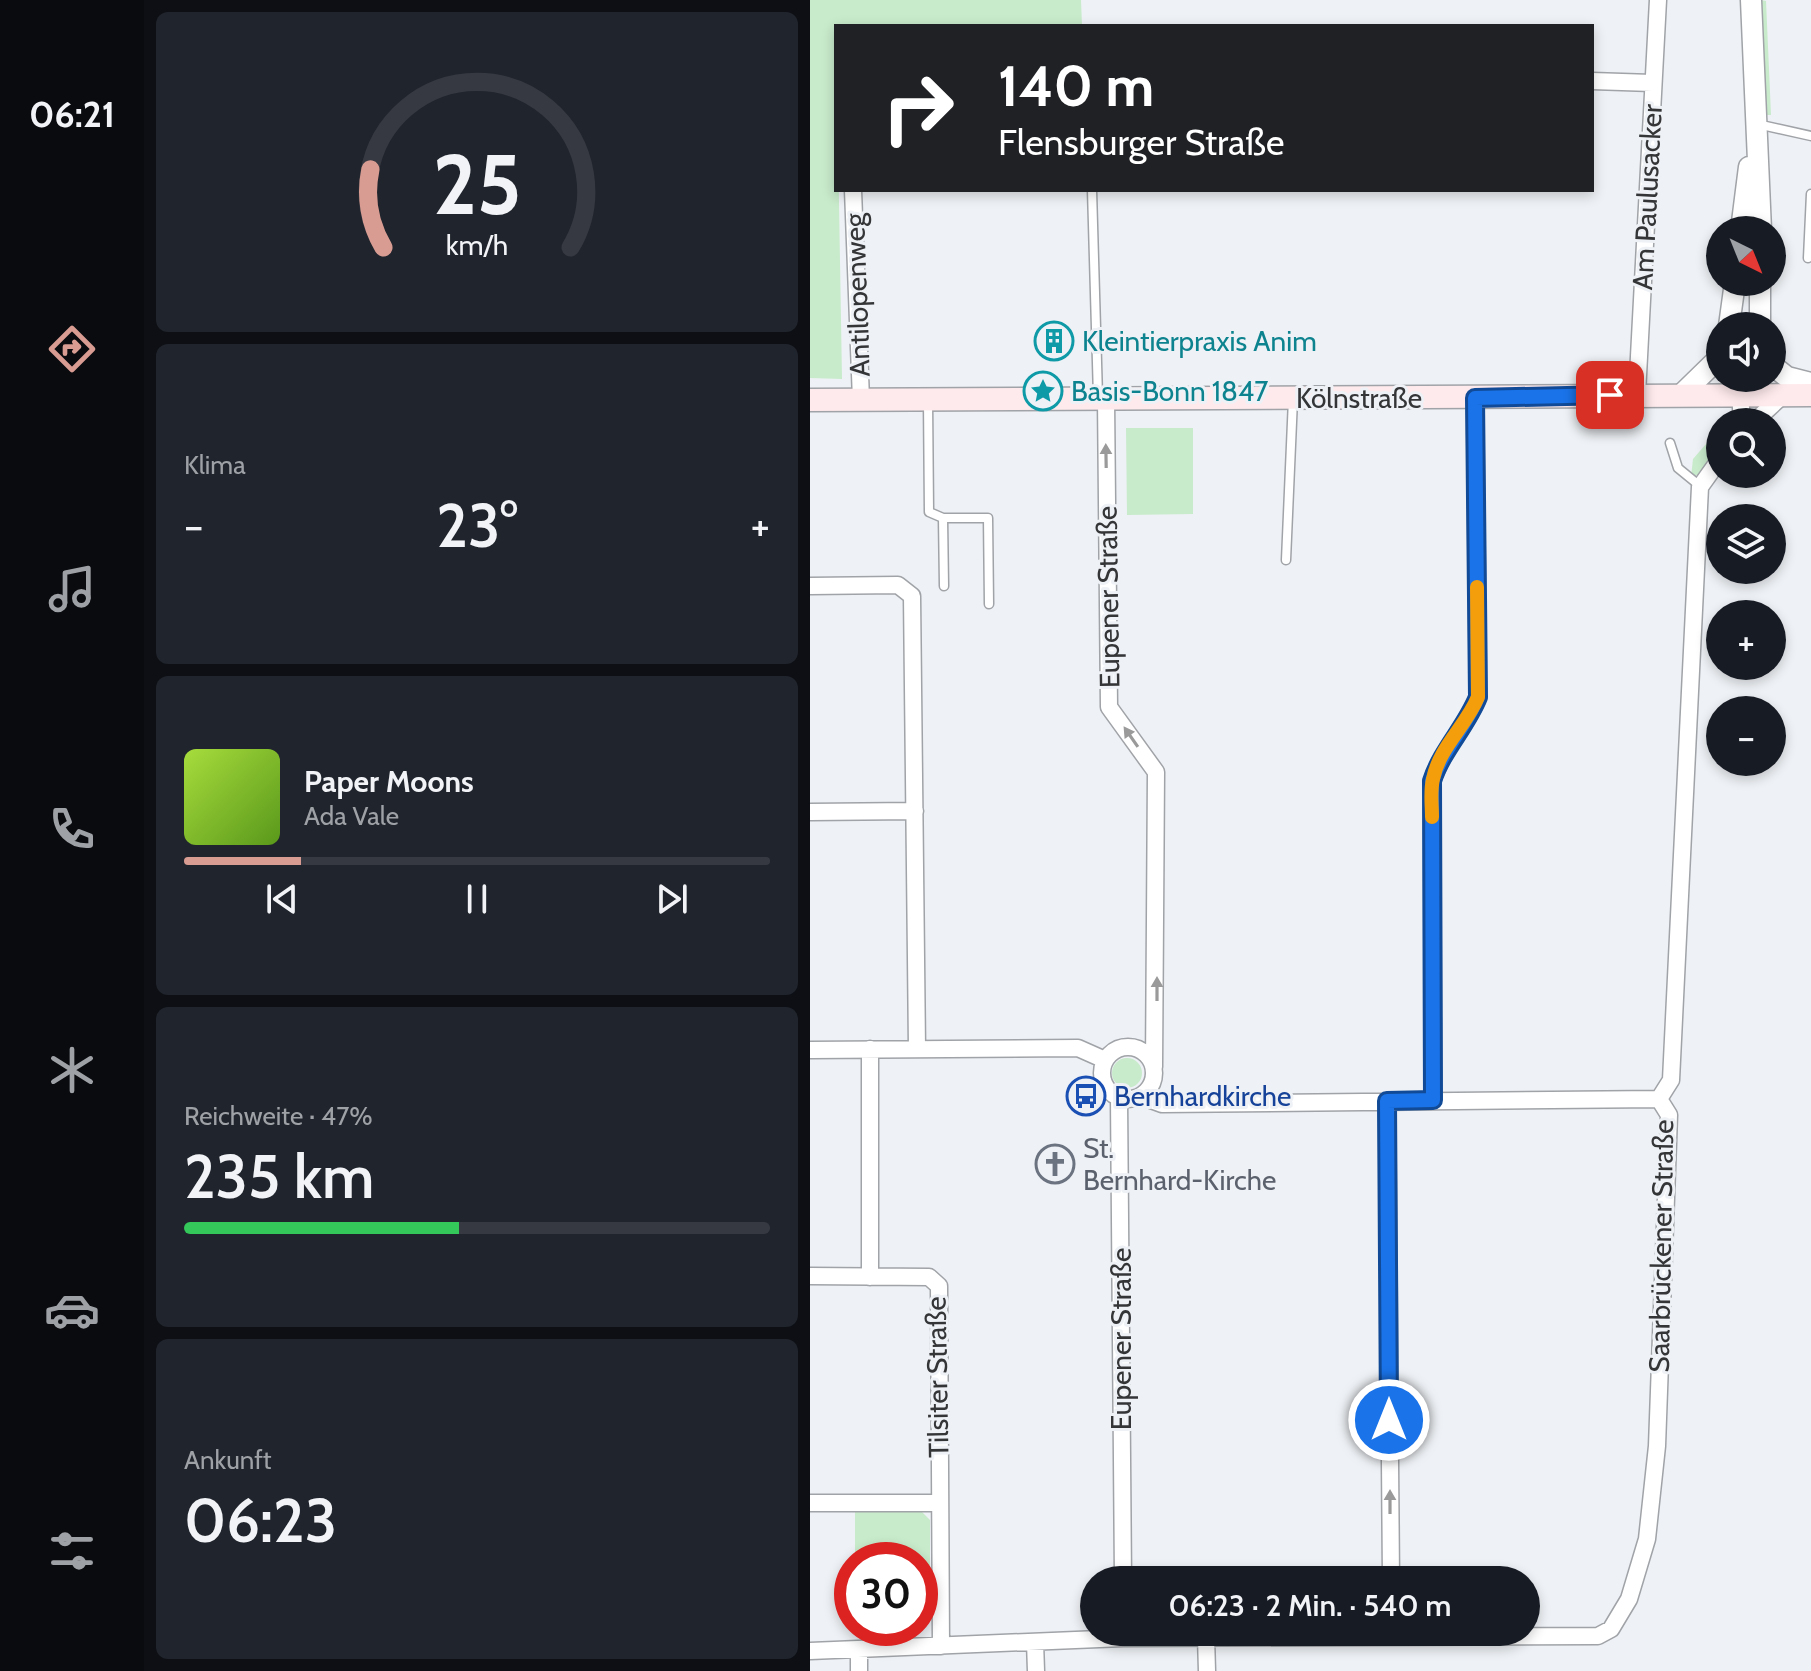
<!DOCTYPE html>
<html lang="de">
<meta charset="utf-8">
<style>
body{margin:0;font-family:Cabin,sans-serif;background:#20242c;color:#f1f3f6;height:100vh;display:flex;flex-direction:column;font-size:30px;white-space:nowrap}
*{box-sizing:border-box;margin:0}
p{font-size:26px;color:#9ea1a6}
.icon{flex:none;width:44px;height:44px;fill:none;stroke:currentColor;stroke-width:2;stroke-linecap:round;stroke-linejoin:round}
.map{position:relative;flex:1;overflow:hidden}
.side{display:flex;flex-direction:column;gap:12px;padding:12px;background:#0d0f14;width:666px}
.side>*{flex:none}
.banner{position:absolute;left:24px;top:24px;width:760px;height:168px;border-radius:0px;box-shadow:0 4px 12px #0003;background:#202124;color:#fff;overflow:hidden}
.needle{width:52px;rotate:137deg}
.tools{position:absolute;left:896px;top:216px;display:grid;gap:16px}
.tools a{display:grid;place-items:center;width:80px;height:80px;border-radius:50%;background:#171b24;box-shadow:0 4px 12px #0003;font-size:40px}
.speed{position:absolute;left:24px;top:1542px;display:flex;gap:16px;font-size:40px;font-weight:700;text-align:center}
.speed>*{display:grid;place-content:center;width:104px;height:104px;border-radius:50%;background:#171b24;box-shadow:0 4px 12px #0003;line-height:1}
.speed .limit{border:12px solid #d22;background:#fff;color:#111}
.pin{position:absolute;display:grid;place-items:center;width:68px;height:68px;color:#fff;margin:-34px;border-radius:16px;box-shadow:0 4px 12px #0006}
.me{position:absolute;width:88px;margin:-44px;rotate:0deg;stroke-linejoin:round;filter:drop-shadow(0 0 6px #0008)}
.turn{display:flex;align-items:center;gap:28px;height:168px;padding:0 32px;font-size:36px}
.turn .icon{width:104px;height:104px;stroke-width:2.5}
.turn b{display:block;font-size:56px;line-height:68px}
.big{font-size:60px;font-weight:600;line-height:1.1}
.side .tile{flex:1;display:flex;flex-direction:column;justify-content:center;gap:12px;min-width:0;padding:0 28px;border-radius:12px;background:#20242c}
.side .dial{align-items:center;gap:0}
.dial svg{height:208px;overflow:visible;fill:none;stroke:#363941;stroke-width:7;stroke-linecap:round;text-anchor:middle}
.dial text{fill:#f1f3f6;stroke:none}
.song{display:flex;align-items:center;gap:24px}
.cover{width:96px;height:96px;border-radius:12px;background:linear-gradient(135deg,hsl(80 70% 55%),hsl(90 70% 35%))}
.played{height:8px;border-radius:4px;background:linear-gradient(90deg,#d99c92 20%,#363941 20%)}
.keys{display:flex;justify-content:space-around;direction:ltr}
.heat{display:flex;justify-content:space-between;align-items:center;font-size:44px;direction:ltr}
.charge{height:12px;border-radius:6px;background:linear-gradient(90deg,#34c759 47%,#363941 0)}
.trip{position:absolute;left:270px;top:1566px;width:460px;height:80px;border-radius:40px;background:#171b24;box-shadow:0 4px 12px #0003;font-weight:600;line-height:80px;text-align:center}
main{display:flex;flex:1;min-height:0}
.menu{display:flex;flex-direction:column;width:144px;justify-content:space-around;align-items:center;background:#090b0e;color:#9ea1a6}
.menu .icon{width:56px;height:56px}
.menu .selected{color:#d99c92}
.menu b{font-size:36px;color:#f1f3f6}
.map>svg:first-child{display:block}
.green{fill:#c8ebcb}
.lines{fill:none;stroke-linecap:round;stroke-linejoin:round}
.service-casing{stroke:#a0a3a7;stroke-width:11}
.minor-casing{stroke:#a0a3a7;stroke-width:19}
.tertiary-casing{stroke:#a0a3a7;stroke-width:23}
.secondary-casing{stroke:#a0a3a7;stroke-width:25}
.service{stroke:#fff;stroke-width:8}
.minor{stroke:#fff;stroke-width:16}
.tertiary{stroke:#fff;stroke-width:20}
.secondary{stroke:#feeaec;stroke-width:22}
.oneway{fill:#9a9a9b}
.route-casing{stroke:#114b97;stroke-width:20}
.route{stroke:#1a73e8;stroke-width:14}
.slow{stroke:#f59e0b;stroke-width:14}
.labels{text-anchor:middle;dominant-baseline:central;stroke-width:6;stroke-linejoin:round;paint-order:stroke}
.street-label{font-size:28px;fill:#343537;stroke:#eef1f5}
.culture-label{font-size:28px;fill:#0d838f;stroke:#eef1f5;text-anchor:start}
.transit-label{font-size:28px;fill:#164399;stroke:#eef1f5;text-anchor:start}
.worship-label{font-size:28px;fill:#5b616d;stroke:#eef1f5;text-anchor:start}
</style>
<main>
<nav class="menu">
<b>06:21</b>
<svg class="icon selected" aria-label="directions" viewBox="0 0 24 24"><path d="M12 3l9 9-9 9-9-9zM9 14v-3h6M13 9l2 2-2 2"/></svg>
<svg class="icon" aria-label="music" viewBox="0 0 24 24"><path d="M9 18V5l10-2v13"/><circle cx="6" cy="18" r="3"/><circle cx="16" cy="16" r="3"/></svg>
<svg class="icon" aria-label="phone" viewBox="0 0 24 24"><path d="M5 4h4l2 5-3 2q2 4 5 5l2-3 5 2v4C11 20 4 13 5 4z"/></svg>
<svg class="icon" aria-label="climate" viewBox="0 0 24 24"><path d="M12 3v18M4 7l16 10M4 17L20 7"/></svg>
<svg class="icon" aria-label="car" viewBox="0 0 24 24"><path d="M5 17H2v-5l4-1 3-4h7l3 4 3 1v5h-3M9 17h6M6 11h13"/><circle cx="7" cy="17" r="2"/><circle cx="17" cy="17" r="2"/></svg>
<svg class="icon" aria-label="filters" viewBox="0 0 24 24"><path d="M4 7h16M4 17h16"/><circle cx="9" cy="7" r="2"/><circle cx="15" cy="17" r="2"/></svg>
</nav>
<section class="side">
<div class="tile dial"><svg viewBox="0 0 100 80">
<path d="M14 69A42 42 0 1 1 86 69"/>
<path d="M14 69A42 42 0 0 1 9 39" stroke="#d99c92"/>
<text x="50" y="56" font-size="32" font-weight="700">25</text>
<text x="50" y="72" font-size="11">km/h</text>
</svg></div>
<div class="tile"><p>Klima</p>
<div class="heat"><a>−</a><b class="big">23°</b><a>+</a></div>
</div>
<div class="tile">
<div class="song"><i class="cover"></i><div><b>Paper Moons</b><p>Ada Vale</p></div></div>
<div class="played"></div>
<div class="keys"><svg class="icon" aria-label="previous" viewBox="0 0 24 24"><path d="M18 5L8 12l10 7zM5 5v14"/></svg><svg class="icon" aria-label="pause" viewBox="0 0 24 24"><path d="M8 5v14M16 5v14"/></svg><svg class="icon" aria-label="next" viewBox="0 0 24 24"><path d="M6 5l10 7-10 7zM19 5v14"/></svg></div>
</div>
<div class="tile"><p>Reichweite · 47%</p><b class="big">235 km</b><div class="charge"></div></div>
<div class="tile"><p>Ankunft</p><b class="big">06:23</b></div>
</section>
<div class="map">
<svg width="1001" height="1671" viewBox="0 0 1001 1671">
<rect width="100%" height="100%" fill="#eef1f5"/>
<!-- green -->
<path class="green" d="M 0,0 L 271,0 L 272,26 L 26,26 L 32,379 L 0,378 Z
M 951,0 L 956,1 L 961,115 L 956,115 Z
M 316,428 L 383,428 L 383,514 L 317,515 Z
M 910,428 C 910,447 904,472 881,477 L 883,459 Z
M302 1073a15 15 0 1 1 30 0a15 15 0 1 1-30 0Z
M 111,1511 L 120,1520 L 120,1565 L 110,1565 L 110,1560 L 45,1560 L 45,1512 Z"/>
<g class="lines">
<!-- service casing -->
<g class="service-casing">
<path id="service" d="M 947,124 L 1001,136
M 282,190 L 288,397
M 998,258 L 1001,194
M 118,401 L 119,512 L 133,518 L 134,586
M 860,443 L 868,468 L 890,486
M 133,518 L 178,518 L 179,604
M 476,560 L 483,399"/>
</g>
<!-- minor casing -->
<g class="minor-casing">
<path id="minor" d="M 782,81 L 842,83
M 43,190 L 51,400
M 827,394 L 848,0
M 930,394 L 932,422
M 296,399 L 299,707 L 346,772 L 344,1067
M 944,422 L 974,394
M 0,586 L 88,585 L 102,596 L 107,1049
M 0,812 L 105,811
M292 1073a26 26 0 1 1 52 0a26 26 0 1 1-52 0Z
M 60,1049 L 60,1277
M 0,1050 L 268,1048 L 295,1060
M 330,1096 L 352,1104 L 849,1099
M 309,1098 L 313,1580
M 849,1099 L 861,1080 L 890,487 L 910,459
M 623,1100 L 622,781 C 632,750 656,727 668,697 L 665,398
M 577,1101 L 581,1580
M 0,1276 L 119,1277 L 129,1286 L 131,1646
M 0,1503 L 128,1503
M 396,1637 L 397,1671
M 225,1642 L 226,1671
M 49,1649 L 49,1671
M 0,1651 L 313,1638 L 788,1636 L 801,1629 L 819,1599 L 837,1539 L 847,1446 L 859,1115 L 849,1099"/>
</g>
<!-- tertiary casing -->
<g class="tertiary-casing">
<path id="tertiary" d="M 941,0 L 951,230
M 931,230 L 939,167
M 919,326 L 925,282
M 950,326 L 950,282
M 962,365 L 977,377 L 1001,383
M 872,394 L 910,357"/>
</g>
<!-- secondary casing -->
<g class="secondary-casing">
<path id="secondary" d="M 0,400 L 1001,395"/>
</g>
<!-- service -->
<use href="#service" class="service"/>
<!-- minor -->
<use href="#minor" class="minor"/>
<!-- tertiary -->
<use href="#tertiary" class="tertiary"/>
<!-- secondary -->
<use href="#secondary" class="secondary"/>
</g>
<!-- one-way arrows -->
<defs><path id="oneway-solid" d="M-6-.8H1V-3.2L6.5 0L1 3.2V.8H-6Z" transform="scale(2)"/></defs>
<g class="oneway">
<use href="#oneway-solid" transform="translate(296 456) rotate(-91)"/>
<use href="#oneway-solid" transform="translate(321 737) rotate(-125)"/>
<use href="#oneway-solid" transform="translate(347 989) rotate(-90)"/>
<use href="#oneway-solid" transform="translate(580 1502) rotate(-90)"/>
</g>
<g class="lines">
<!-- route casing -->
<g class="route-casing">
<path id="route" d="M 579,1420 L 577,1101 L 623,1100 L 622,781 C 632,750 656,727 668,697 L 665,398 L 800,395"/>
</g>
<!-- route -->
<use href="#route" class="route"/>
<!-- slow -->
<path class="slow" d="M 622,817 C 622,805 620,791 623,779 C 629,748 656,726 668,697 L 667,587"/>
</g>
<!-- icons -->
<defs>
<g id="building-ring" transform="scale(2)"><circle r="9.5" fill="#eef1f5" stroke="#0f9aa8" stroke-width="1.5"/><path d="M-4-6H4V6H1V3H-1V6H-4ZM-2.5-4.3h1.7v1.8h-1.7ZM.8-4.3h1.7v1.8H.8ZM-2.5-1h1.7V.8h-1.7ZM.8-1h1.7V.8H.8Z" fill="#0f9aa8"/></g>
<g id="sight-ring" transform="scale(2)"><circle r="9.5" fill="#eef1f5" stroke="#0f9aa8" stroke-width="1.5"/><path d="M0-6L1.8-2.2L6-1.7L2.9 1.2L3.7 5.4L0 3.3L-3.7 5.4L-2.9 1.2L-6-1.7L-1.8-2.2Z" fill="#0f9aa8"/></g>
<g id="bus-ring" transform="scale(2)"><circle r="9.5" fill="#eef1f5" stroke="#1a4fb4" stroke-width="1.5"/><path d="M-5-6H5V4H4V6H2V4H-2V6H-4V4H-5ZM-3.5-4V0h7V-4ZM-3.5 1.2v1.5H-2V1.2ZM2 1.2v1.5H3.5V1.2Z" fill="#1a4fb4"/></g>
<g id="church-ring" transform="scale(2)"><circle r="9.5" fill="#eef1f5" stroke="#6b7280" stroke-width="1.5"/><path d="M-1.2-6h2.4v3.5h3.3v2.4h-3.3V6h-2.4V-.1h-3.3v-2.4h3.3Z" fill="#6b7280"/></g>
</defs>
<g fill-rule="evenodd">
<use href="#building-ring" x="244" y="341"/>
<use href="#sight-ring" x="233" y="391"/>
<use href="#bus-ring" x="276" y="1096"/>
<use href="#church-ring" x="245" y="1164"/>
</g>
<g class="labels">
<!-- street labels -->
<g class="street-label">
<text transform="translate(837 197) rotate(-87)">Am Paulusacker</text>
<text transform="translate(47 295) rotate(-92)">Antilopenweg</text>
<text x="549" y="398">Kölnstraße</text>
<text transform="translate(298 597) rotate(-91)">Eupener Straße</text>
<text transform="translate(851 1246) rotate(-89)">Saarbrückener Straße</text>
<text transform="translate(311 1339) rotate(-90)">Eupener Straße</text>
<text transform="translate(127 1377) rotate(-91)">Tilsiter Straße</text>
</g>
<!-- culture labels -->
<g class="culture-label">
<text x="272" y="341">Kleintierpraxis Anim</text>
<text x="261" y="391">Basis-Bonn 1847</text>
</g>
<!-- transit labels -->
<g class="transit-label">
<text x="304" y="1096">Bernhardkirche</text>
</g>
<!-- worship labels -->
<g class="worship-label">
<text x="273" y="1148">St.<tspan x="273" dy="32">Bernhard-Kirche</tspan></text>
</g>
</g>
</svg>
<div class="tools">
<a><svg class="needle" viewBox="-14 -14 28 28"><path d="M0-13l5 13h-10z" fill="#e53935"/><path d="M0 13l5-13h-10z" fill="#9ea1a6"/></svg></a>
<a><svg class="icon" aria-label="sound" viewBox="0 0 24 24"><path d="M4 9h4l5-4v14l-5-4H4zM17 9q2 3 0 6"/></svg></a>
<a><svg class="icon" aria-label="search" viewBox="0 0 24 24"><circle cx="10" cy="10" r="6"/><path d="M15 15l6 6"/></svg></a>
<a><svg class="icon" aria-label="layers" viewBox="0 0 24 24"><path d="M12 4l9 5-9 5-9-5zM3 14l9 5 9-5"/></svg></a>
<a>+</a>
<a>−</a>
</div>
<div class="speed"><div class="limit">30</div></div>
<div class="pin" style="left:800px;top:395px;background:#d93025"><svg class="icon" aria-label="arrive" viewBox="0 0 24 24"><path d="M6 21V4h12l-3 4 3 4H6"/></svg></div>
<svg class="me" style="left:579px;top:1420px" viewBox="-20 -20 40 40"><circle r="17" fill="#1a73e8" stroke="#fff" stroke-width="3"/><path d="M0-11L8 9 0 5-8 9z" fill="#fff"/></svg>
<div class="trip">06:23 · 2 Min. · 540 m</div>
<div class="banner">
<div class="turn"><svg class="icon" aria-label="right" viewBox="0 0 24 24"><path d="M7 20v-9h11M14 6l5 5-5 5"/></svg><div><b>140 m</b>Flensburger Straße</div></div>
</div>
</div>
</main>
